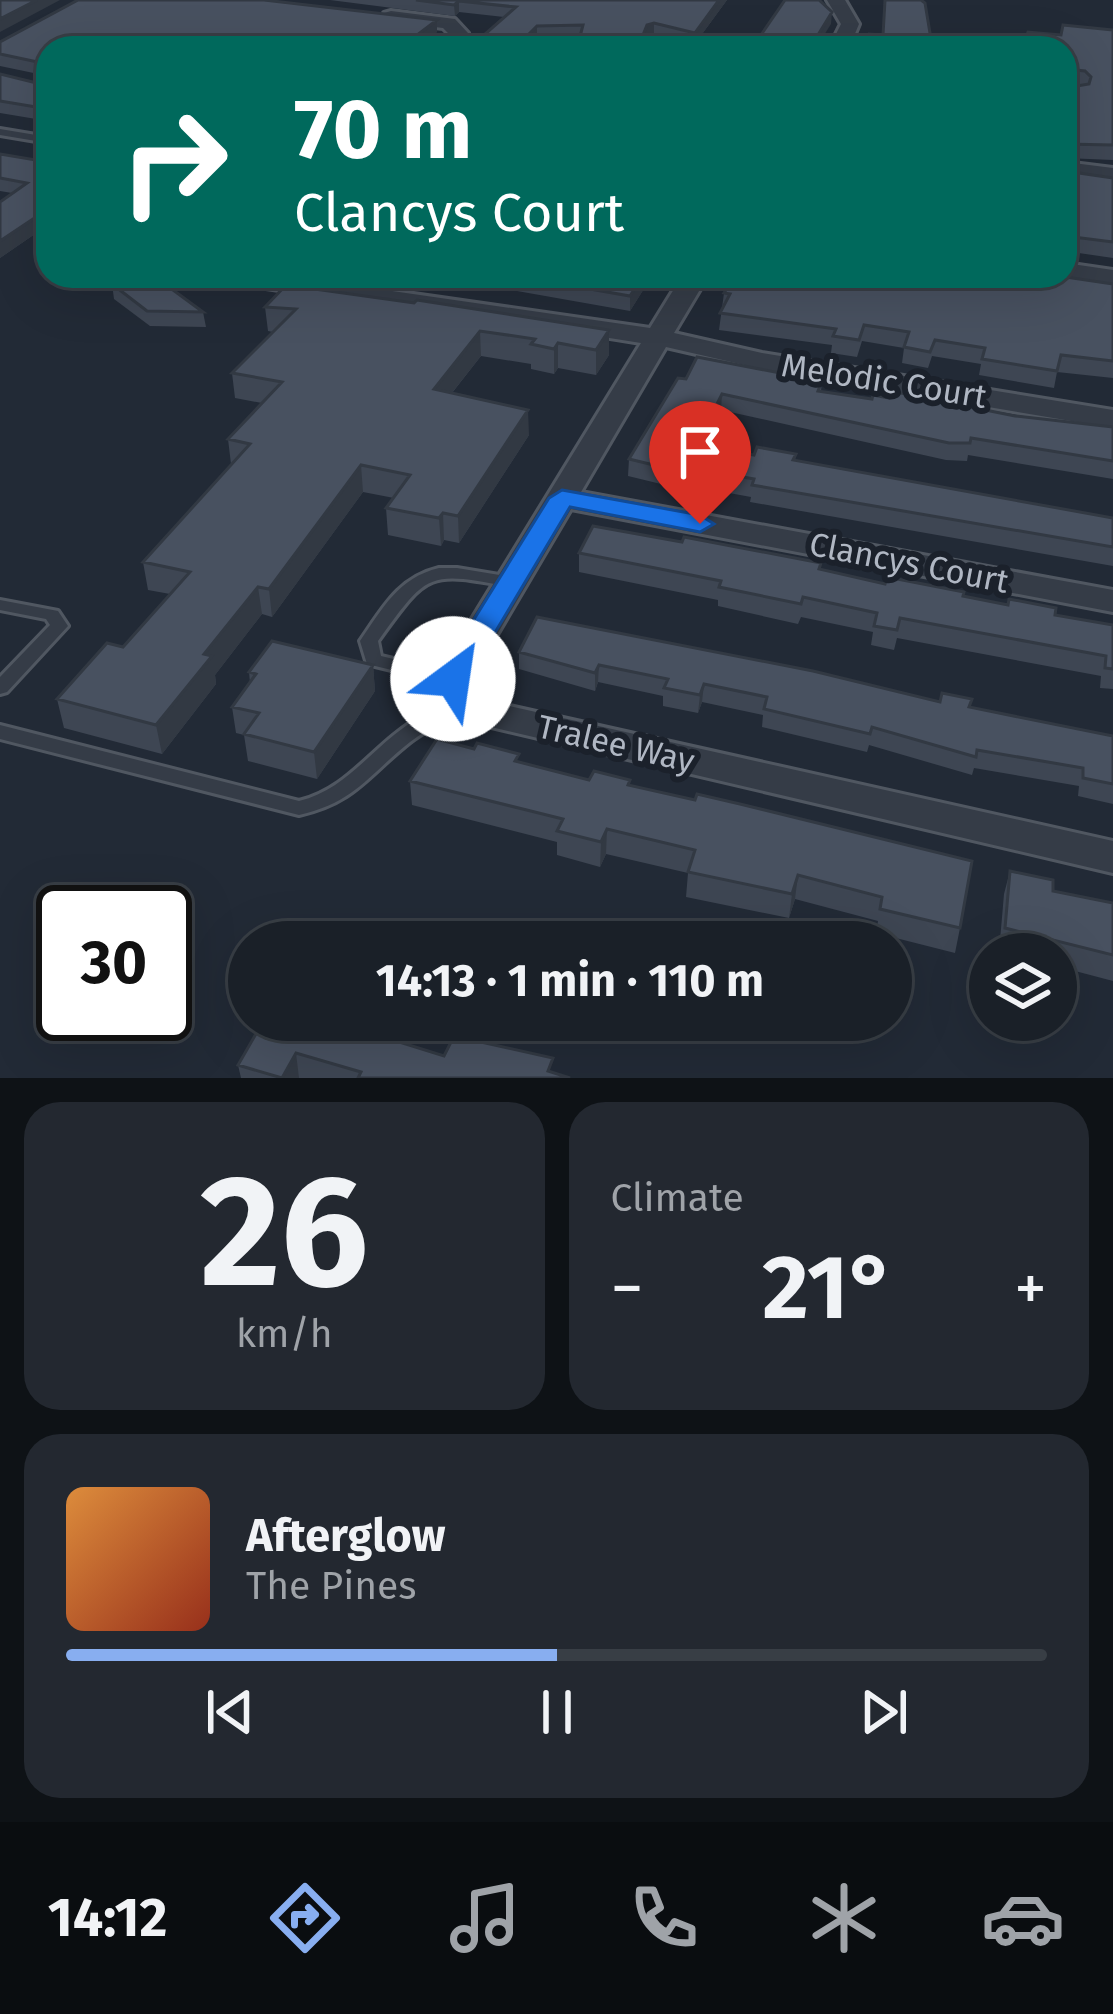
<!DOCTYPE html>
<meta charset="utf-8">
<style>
body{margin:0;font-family:"Fira Sans",sans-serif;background:#232830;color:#f1f3f6;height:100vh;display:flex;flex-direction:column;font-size:45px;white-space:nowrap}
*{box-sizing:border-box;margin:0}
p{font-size:39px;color:#9fa3a8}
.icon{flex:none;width:66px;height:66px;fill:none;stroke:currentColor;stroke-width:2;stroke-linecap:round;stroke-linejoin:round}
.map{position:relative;height:1078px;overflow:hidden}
.side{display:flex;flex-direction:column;gap:24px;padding:24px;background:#0e1216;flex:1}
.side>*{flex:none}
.guide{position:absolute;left:36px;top:36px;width:1041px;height:252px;border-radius:36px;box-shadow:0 12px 48px #0002,0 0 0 3px #383e45;background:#00695c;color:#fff;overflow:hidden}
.controls{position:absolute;left:969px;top:933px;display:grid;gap:24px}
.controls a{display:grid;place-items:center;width:108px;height:108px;border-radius:50%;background:#1a2028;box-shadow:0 12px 48px #0002,0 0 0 3px #383e45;font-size:60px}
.speed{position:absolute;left:36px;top:885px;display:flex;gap:24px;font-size:60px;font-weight:700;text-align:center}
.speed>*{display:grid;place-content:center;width:156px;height:156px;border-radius:50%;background:#1a2028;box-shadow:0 12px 48px #0002,0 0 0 3px #383e45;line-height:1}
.speed .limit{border:6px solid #111;border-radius:18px;background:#fff;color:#111}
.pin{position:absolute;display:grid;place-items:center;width:102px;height:102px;color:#fff;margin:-123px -51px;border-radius:50% 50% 50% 0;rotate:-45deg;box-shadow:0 0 12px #0007}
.pin .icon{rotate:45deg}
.me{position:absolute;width:132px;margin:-66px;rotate:31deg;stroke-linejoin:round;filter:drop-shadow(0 0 9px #0008)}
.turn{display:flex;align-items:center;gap:42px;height:252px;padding:0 60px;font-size:54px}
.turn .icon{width:156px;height:156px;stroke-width:2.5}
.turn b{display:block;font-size:84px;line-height:102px}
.big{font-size:90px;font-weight:700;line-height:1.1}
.side .card{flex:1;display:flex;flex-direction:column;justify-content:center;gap:18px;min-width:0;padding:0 42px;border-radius:36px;background:#232830}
.side .dial{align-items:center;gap:0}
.dial b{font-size:156px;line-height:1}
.song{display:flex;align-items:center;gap:36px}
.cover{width:144px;height:144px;border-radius:18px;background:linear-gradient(135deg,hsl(30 70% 55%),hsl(10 70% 35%))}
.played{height:12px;border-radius:6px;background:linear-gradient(90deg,#88aef0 50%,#383e45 50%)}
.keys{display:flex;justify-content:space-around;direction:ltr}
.heat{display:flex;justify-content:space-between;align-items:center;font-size:66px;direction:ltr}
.side .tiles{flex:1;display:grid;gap:24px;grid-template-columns:1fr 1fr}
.card:last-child{grid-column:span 2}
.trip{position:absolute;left:228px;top:921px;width:684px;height:120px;border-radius:60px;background:#1a2028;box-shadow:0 12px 48px #0002,0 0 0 3px #383e45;font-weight:700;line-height:120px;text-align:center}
.tab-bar{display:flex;height:192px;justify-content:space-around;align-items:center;background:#0a0d10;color:#9fa3a8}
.tab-bar .icon{width:84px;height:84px}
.tab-bar .on{color:#88aef0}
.tab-bar b{font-size:54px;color:#f1f3f6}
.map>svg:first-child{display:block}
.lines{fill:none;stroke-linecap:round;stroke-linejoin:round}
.lane-casing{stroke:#505761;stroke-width:6}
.street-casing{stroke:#505761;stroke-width:6}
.lane{fill:#353c47;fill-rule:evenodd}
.street{fill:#353c47;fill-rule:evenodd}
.wall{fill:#3e4653;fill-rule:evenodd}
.shaded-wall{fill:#323943}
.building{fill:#485160;stroke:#323943;stroke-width:3}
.route{fill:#1a73e8;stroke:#114b97;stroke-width:3}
.labels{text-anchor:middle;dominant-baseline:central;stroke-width:12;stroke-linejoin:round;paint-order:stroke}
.street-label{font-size:33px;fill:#b0b7c3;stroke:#1b212b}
</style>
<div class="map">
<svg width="1113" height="1078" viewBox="0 0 1113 1078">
<rect width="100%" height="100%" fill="#222a36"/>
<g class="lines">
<!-- lane casing -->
<g class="lane-casing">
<path id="lane" d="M 0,129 L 48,137 L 48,143 L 0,135 Z
M 439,568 L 457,568 L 517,578 L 520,582 L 511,587 C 427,571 428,572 378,641 L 381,656 L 460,675 L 462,679 L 460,683 L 453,685 L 367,664 L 360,641 C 383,608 398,578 439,568 Z
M 0,600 L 58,611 L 68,626 L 7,692 L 0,694 L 0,677 L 50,625 L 46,619 L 0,610 Z
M 471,693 L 478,695 L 480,699 L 478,703 C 455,716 431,726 410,742 C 368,775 356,802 299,815 L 0,739 L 0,725 L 299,801 C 340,791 363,760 394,735 C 416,717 444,702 471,693 Z"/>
</g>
<!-- street casing -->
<g class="street-casing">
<path id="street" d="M 827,0 L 845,0 L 859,24 L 849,48 L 829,48 L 841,24 Z
M 391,11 L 455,19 L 468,33 L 454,48 L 433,48 L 448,33 L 443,28 L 384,21 L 384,13 Z
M 1065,162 L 1113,168 L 1113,182 L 1065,176 Z
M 1065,263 L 1113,270 L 1113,286 L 1056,276 L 1065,276 Z
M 227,276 L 288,276 L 650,328 L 682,276 L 708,276 L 674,333 L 762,353 L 1113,410 L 1113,428 L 762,369 L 666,347 L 581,492 L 1113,590 L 1113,612 L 571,509 L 472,677 L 496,703 L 1113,841 L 1113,873 L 470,722 L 435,679 L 641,343 C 508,321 374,305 240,284 Z"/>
</g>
<!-- lane -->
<use href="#lane" class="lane"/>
<!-- street -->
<use href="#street" class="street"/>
</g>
<!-- wall -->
<path class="wall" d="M 330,0 L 727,0 L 694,45 L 689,43 L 689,48 L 577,48 L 580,37 L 537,37 L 504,17 L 459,12 L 455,16 ZM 654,35 L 678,41 L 647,41 L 646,39 L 647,37 Z
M 1113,30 L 1113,160 L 1065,158 L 1065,88 L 1083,85 L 1065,83 L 1023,46 L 1061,35 Z
M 437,32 L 416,48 L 48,48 L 48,76 L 0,66 L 0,42 Z
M 0,74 L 45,85 L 48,82 L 48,121 L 0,113 Z
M 0,154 L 48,162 L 48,225 L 0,258 L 0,202 L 12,193 L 0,191 Z
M 1065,171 L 1113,178 L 1113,258 L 1065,251 Z
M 389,276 L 652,276 L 630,311 L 517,291 Z
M 112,284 L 203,312 L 206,327 L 150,326 L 114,299 Z
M 1113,284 L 1113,378 L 1057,372 L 1054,388 L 979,375 L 981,364 L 932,356 L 928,368 L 902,363 L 904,348 L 862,341 L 857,357 L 831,353 L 832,345 L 719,330 L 724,293 Z
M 265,307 L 609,330 L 609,355 L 596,375 L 558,368 L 554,374 L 531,369 L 531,364 L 481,356 L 452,393 L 529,435 L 459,543 L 444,540 L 441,546 L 388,535 L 386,508 L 394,498 L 363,492 L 272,617 L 262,614 L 215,675 L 216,684 L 162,754 L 64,728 L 57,699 L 123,647 L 170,594 L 148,590 L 143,562 L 231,464 L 228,439 L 262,403 L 235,398 L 232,373 L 273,332 L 268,331 Z
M 678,378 L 822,381 L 821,391 L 872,399 L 1113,427 L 1113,479 L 968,455 L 967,461 L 946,460 L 721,410 L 707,439 L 710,448 L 754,455 L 796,454 L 795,460 L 1113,518 L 1113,566 L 750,502 L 751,497 L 696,487 L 694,492 L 628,476 L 629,459 Z
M 682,542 L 821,563 L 821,570 L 885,584 L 1113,625 L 1113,689 L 1100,688 L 1101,676 L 897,638 L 894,650 L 871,645 L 873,632 L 801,617 L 798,624 L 718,606 L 718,600 L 579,572 L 579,553 Z
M 519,652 L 940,702 L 1113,736 L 1113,804 L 1078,796 L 1079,786 L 974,768 L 972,775 L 869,745 L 867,752 L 762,727 L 763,715 L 702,702 L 698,713 L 663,706 L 663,696 L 598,682 L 595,691 L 519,669 Z
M 373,665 L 375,691 L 317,779 L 248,761 L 244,735 L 236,733 L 232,707 L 250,683 L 249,672 Z
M 474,749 L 589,780 L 630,786 L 960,928 L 955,953 L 876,933 L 878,921 L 795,899 L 789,918 L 686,897 L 688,873 L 606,854 L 600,867 L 557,855 L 557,842 L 412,805 L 410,781 Z
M 1010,871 L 1053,891 L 1113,903 L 1113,981 L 1056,966 L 1056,954 L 1008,954 L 999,952 L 1004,894 Z
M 366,1020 L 377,1020 L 378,1031 L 376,1035 L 444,1056 L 553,1073 L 570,1078 L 241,1078 L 238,1065 Z"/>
<!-- shaded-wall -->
<path class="shaded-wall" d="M 37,0 L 60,0 L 0,32 L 0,19 Z
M 719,0 L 727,0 L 694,45 L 695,33 Z
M 459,1 L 459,12 L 455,16 L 454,5 Z
M 832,12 L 831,24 L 816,48 L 810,48 Z
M 437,20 L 437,32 L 416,48 L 400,48 Z
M 654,23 L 654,35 L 647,37 L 643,47 L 643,35 L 647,25 Z
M 537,26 L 537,37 L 527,48 L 515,48 Z
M 48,209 L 48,225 L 0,258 L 0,241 Z
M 643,276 L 652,276 L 630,311 L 630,296 Z
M 609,330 L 609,355 L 596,375 L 596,350 Z
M 480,331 L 481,356 L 435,414 L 434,389 Z
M 558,343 L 558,368 L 554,374 L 554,349 Z
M 722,394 L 721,410 L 699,455 L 700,438 Z
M 528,410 L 529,435 L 459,543 L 458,516 Z
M 361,465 L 363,492 L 272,617 L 269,589 Z
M 443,513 L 444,540 L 441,546 L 439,518 Z
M 258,587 L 262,614 L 215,675 L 216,684 L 162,754 L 156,725 L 204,654 Z
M 373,665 L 375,691 L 317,779 L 314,752 Z
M 599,665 L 598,682 L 595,691 L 595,673 Z
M 704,684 L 702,702 L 698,713 L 700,695 Z
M 607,829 L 606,854 L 600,867 L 601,842 Z
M 798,875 L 795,899 L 789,918 L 792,894 Z
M 366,1020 L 377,1020 L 378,1031 L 364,1058 L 361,1030 Z
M 296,1053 L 299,1078 L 282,1078 Z"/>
<!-- building -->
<path class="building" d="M 0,0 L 37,0 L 0,19 Z
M 78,0 L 264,0 L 437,20 L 400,48 L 257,48 L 266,42 L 194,42 L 185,48 L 48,48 L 48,70 L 47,64 L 0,54 L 0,42 Z
M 416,0 L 719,0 L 695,33 L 654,23 L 647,25 L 643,35 L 647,41 L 689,41 L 684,48 L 577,48 L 583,25 L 537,26 L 515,48 L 469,48 L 516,7 L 459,1 L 454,5 Z
M 785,0 L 819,0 L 832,12 L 810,48 L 752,48 Z
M 885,0 L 921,0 L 925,3 L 931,39 L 1000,48 L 861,48 L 869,34 L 883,35 Z
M 1063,25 L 1113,30 L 1113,145 L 1065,144 L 1065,88 L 1089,84 L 1091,77 L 1085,71 L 1065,69 L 1065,48 L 1002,48 L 1003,44 L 1023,46 L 1028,32 L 1061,35 Z
M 0,74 L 45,85 L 48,82 L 48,109 L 0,101 Z
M 0,154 L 48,162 L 48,209 L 0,241 L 0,202 L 27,183 L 0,178 Z
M 1065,171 L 1113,178 L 1113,242 L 1065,236 Z
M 138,276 L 154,276 L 203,312 L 147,311 L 112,284 Z
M 516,276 L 643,276 L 630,296 Z
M 735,276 L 1059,276 L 1113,284 L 1113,361 L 1061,355 L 1057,371 L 982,359 L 985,348 L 935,340 L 930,352 L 904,347 L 909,332 L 864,325 L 859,340 L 833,336 L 836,329 L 720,313 L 730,294 L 724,293 Z
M 286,285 L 414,303 L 417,300 L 609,330 L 596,350 L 558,343 L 554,349 L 531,344 L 535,339 L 480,331 L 434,389 L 528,410 L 458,516 L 443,513 L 439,518 L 386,508 L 410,475 L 361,465 L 269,589 L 258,587 L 204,654 L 212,656 L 156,725 L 57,699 L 107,643 L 123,647 L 190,572 L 143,562 L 250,444 L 228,439 L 282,382 L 232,373 L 296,309 L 265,307 Z
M 697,357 L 822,381 L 818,391 L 872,399 L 873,395 L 889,398 L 891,391 L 1015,416 L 1113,427 L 1113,461 L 971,438 L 970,443 L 949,443 L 722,394 L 700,438 L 711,440 L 707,447 L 754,455 L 757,447 L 796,454 L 793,460 L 1113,518 L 1113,547 L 752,485 L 754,479 L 697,469 L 695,475 L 629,459 L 678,378 L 686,379 Z
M 593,526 L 682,542 L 684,537 L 821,563 L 819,569 L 885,584 L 887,577 L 964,592 L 963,596 L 1008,605 L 1009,599 L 1056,608 L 1055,615 L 1113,625 L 1113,669 L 1105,668 L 1106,656 L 900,618 L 897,630 L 874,626 L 877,613 L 803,597 L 801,604 L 719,587 L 721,581 L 579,553 Z
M 537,617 L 813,671 L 940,702 L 942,693 L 972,699 L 969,707 L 1113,736 L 1113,784 L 1083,778 L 1083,768 L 977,750 L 976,757 L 872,727 L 870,734 L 764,709 L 767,697 L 704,684 L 700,695 L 664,688 L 668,679 L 599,665 L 595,673 L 519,652 Z
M 272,641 L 373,665 L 314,752 L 244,734 L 259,713 L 232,707 L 256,674 L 249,672 Z
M 437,739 L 474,749 L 477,743 L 519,754 L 515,761 L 589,780 L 594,771 L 630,780 L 628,785 L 695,800 L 697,794 L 740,804 L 972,861 L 960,928 L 880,909 L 882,897 L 798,875 L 792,894 L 688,872 L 695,850 L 607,829 L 601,842 L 557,831 L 563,819 L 410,781 Z
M 1010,871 L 1053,880 L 1053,891 L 1113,903 L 1113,955 L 1005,928 Z
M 264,1020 L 366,1020 L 361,1030 L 444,1056 L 454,1036 L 553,1058 L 548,1071 L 570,1078 L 358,1078 L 361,1072 L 296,1053 L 282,1078 L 238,1065 Z"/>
<!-- route -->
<path class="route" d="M 562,490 L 700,515 L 714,524 L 700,532 L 570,507 L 463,686 L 442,686 L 437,679 L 549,498 Z"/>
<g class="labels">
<!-- street labels -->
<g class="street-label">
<text transform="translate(884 381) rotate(9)">Melodic Court</text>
<text transform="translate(909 563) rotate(11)">Clancys Court</text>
<text transform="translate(616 744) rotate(13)">Tralee Way</text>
</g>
</g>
</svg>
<div class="controls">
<a><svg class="icon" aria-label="layers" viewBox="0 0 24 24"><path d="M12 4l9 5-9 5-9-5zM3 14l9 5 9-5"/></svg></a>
</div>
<div class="speed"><div class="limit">30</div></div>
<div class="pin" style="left:700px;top:524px;background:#d93025"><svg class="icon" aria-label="arrive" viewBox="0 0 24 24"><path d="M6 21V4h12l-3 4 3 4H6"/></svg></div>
<svg class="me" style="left:453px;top:679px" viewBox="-20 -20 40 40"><circle r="19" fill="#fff"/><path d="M0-13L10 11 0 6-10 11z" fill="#1a73e8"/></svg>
<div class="trip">14:13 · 1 min · 110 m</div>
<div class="guide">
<div class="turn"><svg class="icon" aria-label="right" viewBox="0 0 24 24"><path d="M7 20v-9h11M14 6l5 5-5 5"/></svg><div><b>70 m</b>Clancys Court</div></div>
</div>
</div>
<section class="side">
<div class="tiles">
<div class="card dial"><b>26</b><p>km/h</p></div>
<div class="card"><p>Climate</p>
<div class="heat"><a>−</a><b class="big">21°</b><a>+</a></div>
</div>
<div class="card">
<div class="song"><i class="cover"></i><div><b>Afterglow</b><p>The Pines</p></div></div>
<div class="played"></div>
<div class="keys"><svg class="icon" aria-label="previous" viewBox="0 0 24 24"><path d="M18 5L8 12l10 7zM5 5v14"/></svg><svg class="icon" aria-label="pause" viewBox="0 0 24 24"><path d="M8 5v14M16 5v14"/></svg><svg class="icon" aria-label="next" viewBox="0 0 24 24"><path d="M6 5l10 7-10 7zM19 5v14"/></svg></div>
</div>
</div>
</section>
<nav class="tab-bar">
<b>14:12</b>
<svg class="icon on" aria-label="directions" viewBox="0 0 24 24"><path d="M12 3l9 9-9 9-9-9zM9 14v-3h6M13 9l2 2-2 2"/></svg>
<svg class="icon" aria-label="music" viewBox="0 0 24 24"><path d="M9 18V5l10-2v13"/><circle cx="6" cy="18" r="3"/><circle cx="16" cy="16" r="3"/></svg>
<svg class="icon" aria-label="phone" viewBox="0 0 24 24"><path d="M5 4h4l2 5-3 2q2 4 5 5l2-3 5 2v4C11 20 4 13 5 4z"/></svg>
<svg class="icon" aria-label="climate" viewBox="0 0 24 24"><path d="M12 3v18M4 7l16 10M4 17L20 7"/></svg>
<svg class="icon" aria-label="car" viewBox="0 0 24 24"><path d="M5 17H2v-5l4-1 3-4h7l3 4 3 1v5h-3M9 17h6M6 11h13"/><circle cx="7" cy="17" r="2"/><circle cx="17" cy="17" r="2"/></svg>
</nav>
